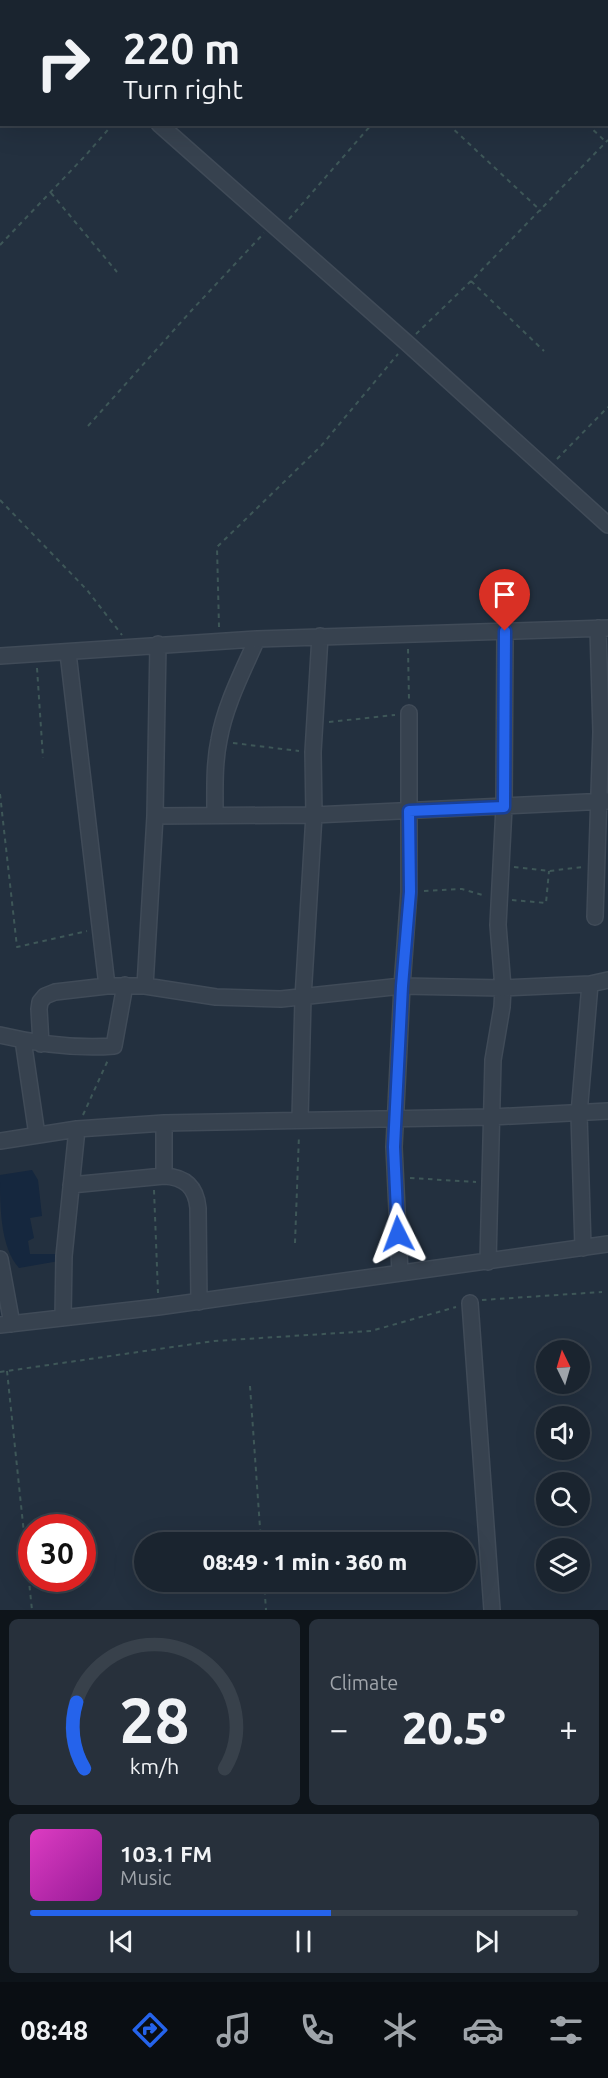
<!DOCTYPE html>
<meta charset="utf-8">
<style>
body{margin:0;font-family:Ubuntu,sans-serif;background:#27303b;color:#f1f3f6;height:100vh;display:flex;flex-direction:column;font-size:22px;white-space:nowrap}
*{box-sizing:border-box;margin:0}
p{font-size:20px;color:#9fa4aa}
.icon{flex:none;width:33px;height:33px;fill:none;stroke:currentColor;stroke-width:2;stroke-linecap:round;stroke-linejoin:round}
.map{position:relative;height:1610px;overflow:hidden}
.sheet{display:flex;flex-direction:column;gap:9px;padding:9px;background:#0e141a;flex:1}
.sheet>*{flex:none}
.top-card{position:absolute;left:0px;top:0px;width:609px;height:126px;box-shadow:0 6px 24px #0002,0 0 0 2px #38414b;background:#1a242f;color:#f1f3f6;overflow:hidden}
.needle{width:39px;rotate:355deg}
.controls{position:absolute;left:536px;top:1340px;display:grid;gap:12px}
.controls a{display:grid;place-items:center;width:54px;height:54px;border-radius:50%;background:#1a242f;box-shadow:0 6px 24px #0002,0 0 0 2px #38414b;font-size:30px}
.speed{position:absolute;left:18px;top:1514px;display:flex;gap:12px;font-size:30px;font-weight:700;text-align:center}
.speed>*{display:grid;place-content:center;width:78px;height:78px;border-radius:50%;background:#1a242f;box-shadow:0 6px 24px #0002,0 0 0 2px #38414b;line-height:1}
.speed .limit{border:9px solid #d22;background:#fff;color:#111}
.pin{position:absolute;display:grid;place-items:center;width:51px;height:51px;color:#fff;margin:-62px -26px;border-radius:50% 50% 50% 0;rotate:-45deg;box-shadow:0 0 6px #0007}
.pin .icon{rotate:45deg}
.me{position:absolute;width:66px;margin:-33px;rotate:357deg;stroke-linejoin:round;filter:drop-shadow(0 0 4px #0008)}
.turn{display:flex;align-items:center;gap:21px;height:126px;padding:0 24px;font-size:27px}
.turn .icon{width:78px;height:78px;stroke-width:2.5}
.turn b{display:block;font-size:42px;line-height:51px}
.big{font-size:45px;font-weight:800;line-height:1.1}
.sheet .card{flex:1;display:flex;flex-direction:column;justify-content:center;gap:9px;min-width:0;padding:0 21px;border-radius:9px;background:#27303b}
.sheet .dial{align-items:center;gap:0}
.dial svg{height:156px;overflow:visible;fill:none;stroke:#38414b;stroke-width:7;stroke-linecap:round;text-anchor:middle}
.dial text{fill:#f1f3f6;stroke:none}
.song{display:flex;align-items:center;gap:18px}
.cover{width:72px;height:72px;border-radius:9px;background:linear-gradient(135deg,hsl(310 70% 55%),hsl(300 70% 35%))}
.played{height:6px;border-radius:3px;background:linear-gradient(90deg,#2563eb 55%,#38414b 55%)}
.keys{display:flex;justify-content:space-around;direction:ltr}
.heat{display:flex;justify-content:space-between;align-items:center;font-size:33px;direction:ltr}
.sheet .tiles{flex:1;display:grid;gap:9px;grid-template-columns:1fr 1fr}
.card:last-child{grid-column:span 2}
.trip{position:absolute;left:134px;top:1532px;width:342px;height:60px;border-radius:30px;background:#1a242f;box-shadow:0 6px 24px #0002,0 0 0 2px #38414b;font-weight:800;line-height:60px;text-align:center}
.dock{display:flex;height:96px;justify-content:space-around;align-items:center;background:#0a0e13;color:#9fa4aa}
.dock .icon{width:42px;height:42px}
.dock .current{color:#2563eb}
.dock b{font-size:27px;color:#f1f3f6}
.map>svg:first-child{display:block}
.water{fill:#15273e}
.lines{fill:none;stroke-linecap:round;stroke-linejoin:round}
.minor-casing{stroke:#404b58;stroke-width:18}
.path{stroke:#3e5758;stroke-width:2;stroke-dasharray:4.5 4.5;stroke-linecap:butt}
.minor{stroke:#37424f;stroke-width:15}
.route-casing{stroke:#184099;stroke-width:15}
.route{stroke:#2563eb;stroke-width:10}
</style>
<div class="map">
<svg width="608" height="1610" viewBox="0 0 608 1610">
<rect width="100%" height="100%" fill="#23303f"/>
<!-- water -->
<path class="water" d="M 32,1170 L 38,1180 L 42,1216 L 30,1218 L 34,1238 L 28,1241 L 30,1254 L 56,1254 L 59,1261 L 19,1268 C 0,1247 0,1206 0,1175 Z"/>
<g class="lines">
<!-- minor casing -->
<g class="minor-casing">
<path id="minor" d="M 21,0 L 23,2
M 159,124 L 407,343 L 608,525
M 68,653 L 107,986
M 0,656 L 257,639 L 608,628
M 215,815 C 215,790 214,764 219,740 C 225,705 243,671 257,639
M 155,816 L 314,815 L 608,801
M 595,917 L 601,732 L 598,628
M 145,986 L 155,816 L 158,644
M 0,1035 C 38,1044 75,1049 114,1046 L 125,985
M 23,1040 L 37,1135
M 41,1044 L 39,1009 L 40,1002 L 45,996 L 55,992 L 107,986 L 145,986 L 216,997 L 281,999 L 402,986 L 503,988 L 590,984 L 608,980
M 300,1119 L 303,998 L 314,815 L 313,752 L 320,636
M 0,1141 L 77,1129 L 164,1123 L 492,1117 L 608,1111
M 164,1176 L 164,1123
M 71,1185 L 164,1176 C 185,1177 196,1187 198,1208 L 199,1302
M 583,1248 L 579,1114 L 590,984
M 0,1259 L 12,1324
M 488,1262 L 493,1060 L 502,1007 L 503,988 L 498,925 L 504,807 L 505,631
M 400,1273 L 394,1147 L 402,986 L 409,892 L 409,713
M 470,1303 L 492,1610
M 63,1318 L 64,1256 L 77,1129
M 0,1325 L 158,1307 L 608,1244"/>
</g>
<!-- path -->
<path class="path" d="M 206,2 L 207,0
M 487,2 L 489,0
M 448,124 L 541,211
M 587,124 L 606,142
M 51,193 L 117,272
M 289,219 L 372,124
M 0,245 L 85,156 L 113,124
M 471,281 L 544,351
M 416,334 L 471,281 L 608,140
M 88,426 L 191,311 L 264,233
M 557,459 L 608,407
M 0,500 L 87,590 L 122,635
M 219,627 L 217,547 L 321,446 L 398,354
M 408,649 L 409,700
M 37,668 L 43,758
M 329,722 L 395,715
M 233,743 L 299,751
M 0,794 L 17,947 L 87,931
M 514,867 L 549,871 L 583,867
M 424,891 L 462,889 L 486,896
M 512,900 L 546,903 L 549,871
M 83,1115 L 108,1060
M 410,1178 L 476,1182
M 154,1190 L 158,1293
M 295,1243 L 299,1135
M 482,1300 L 602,1292
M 7,1371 L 32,1610
M 0,1372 L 214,1341 L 371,1331 L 456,1307
M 250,1386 L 261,1542
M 264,1581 L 266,1610"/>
<!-- minor -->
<use href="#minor" class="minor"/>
</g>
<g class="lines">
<!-- route casing -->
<g class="route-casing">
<path id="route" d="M 398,1234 L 394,1147 L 402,986 L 410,892 L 409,811 L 504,807 L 505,631"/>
</g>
<!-- route -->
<use href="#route" class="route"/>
</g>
</svg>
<div class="controls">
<a><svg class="needle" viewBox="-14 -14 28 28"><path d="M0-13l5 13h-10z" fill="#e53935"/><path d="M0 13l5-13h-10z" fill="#9fa4aa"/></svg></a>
<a><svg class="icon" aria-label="sound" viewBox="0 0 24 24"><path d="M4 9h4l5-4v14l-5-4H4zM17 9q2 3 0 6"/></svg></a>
<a><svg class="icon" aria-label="search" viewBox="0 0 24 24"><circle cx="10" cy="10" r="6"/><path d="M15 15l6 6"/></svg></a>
<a><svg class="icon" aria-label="layers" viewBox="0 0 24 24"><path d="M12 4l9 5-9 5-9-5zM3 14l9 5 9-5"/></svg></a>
</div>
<div class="speed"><div class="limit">30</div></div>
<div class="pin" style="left:505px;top:631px;background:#d93025"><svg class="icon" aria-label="arrive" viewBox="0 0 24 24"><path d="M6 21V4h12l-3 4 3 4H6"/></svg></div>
<svg class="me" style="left:398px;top:1234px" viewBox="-20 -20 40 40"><path d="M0-17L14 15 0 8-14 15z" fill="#2563eb" stroke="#fff" stroke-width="4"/></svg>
<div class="trip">08:49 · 1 min · 360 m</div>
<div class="top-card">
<div class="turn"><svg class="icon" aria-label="right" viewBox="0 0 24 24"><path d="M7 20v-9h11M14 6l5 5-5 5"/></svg><div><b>220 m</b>Turn right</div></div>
</div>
</div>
<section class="sheet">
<div class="tiles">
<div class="card dial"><svg viewBox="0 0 100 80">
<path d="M14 69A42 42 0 1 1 86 69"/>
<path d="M14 69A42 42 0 0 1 10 35" stroke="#2563eb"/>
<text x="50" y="56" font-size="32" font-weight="700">28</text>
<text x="50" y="72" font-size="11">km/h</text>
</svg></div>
<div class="card"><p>Climate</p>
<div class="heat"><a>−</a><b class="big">20.5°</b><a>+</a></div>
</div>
<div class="card">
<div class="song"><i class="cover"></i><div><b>103.1 FM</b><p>Music</p></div></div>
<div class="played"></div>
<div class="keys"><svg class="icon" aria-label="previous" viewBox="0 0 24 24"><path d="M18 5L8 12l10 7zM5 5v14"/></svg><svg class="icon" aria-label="pause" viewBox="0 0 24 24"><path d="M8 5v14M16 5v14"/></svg><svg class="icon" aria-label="next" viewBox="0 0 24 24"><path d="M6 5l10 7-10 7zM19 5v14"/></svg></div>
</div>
</div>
</section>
<nav class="dock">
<b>08:48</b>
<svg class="icon current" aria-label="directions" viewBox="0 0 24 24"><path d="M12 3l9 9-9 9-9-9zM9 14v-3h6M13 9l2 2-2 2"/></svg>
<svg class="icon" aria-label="music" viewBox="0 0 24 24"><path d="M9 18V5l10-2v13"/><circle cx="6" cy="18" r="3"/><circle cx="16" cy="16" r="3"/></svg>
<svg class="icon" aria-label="phone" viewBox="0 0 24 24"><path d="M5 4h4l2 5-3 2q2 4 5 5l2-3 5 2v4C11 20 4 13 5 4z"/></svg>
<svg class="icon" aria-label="climate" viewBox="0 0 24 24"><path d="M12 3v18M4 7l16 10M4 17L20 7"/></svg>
<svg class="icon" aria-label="car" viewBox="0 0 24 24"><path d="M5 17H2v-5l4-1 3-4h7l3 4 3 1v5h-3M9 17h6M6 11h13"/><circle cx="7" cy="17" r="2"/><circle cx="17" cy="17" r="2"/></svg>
<svg class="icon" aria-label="filters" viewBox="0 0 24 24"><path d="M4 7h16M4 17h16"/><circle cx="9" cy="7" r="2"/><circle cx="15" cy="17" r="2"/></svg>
</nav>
